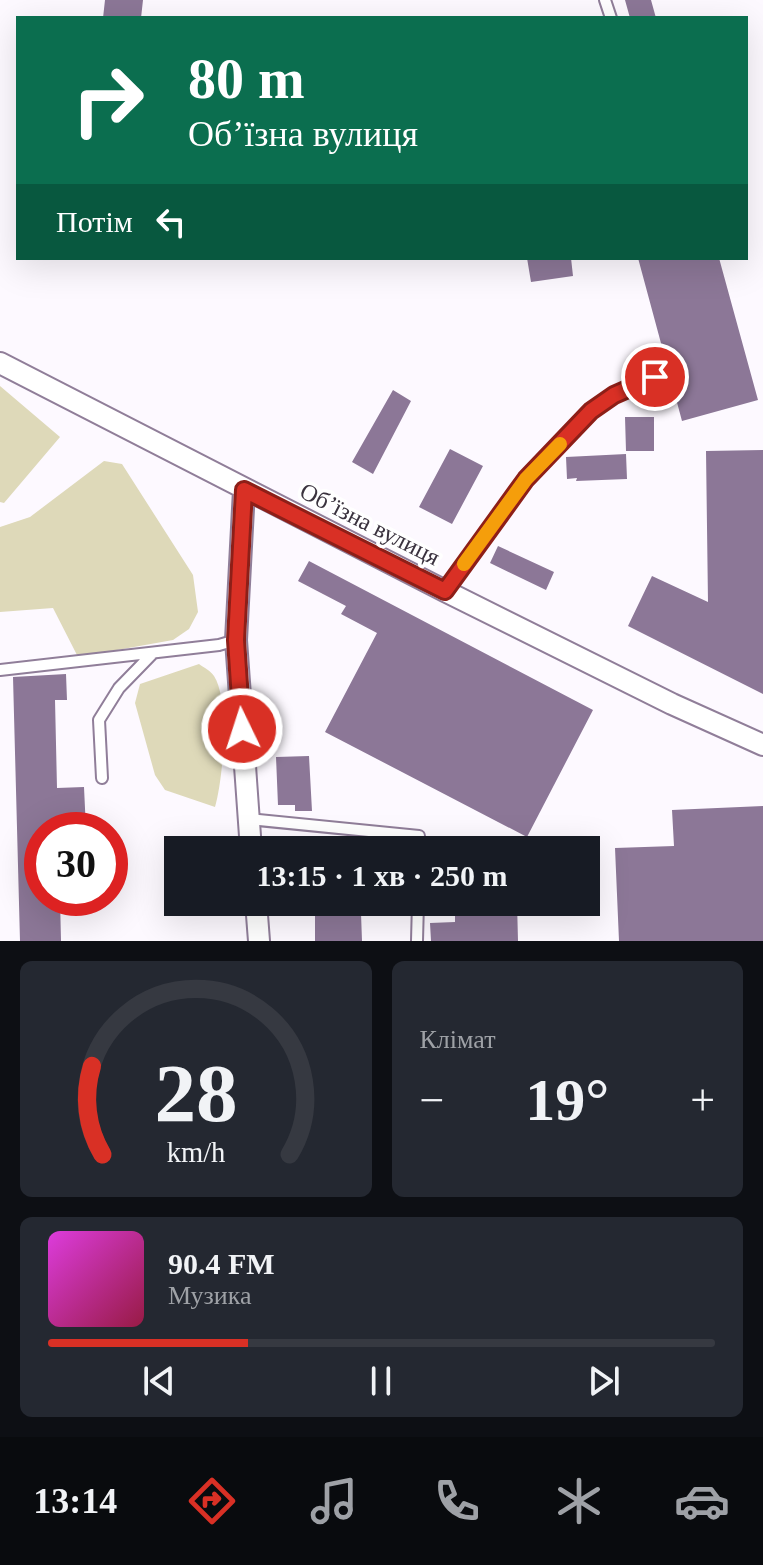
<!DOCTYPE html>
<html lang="uk">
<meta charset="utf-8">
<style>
body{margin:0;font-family:Georgia,serif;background:#242831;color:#f1f3f6;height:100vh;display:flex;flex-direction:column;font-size:30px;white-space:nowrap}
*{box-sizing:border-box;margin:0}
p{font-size:26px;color:#9ea1a6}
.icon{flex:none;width:44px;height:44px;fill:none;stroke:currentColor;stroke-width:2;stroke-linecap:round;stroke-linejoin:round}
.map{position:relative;height:941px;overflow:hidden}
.side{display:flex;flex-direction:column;gap:20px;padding:20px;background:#0d0f14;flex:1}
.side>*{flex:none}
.top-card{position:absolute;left:16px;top:16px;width:732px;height:244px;border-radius:0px;box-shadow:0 8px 32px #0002;background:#0b6e4f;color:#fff;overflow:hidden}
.speed{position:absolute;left:24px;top:812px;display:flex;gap:16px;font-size:40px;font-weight:700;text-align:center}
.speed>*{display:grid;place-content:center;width:104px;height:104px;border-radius:50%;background:#171b24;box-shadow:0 8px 32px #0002;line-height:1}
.speed .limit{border:12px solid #d22;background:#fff;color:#111}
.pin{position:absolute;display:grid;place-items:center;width:68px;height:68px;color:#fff;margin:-34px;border:4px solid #fff;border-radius:50%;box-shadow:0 2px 8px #0007}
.me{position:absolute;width:88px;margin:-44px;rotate:356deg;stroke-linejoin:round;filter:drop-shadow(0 0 6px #0008)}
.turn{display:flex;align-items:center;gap:28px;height:168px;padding:0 40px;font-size:36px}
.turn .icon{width:104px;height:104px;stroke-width:2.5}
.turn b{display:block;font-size:56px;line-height:68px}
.then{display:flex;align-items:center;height:76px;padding:0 40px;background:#0003;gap:16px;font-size:30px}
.big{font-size:60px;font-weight:700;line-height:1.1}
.side .card{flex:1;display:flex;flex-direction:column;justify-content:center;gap:12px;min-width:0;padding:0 28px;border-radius:12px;background:#242831}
.side .dial{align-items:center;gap:0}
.dial svg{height:208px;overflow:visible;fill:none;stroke:#363941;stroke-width:7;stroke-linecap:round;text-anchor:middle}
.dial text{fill:#f1f3f6;stroke:none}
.song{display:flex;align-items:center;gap:24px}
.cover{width:96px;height:96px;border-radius:12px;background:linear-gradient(135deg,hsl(300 70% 55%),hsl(340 70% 35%))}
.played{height:8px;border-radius:4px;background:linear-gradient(90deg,#d93025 30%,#363941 30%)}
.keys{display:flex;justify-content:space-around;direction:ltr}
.heat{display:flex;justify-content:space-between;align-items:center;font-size:44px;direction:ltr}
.side .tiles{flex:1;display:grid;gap:20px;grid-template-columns:1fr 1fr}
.card:last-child{grid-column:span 2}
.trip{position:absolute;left:164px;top:836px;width:436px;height:80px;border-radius:0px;background:#171b24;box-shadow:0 8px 32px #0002;font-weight:700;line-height:80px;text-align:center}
.menu{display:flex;height:128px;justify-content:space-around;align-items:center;background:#090b0e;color:#9ea1a6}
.menu .icon{width:56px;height:56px}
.menu .on{color:#d93025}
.menu b{font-size:36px;color:#f1f3f6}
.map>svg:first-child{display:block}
.green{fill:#ded9b9}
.building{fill:#8c7797}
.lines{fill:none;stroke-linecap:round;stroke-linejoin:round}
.lane-casing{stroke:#907e99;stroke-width:14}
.street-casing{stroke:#907e99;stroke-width:24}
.lane{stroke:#fff;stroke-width:10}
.street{stroke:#fff;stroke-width:20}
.route-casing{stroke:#8d1f18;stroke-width:20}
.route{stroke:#d93025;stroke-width:14}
.slow{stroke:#f59e0b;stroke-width:14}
.labels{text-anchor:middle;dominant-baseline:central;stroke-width:7;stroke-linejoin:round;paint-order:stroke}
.street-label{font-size:24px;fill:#3b333f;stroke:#fff}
</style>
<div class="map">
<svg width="763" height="941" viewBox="0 0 763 941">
<rect width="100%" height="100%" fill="#fdf9ff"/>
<!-- green -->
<path class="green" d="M 0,386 L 60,437 L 4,503 L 0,502 Z
M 104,461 L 122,464 L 193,575 L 198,612 L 189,629 L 173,640 L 78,657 L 53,608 L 0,612 L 0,527 L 30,517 Z
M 199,664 C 203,667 211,671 214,676 C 230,701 223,780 215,807 L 165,790 L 155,775 L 135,703 L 140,684 Z"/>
<!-- building -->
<path class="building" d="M 105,0 L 143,0 L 141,18 L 103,18 Z
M 625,0 L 651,0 L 656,18 L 630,18 Z
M 527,258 L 571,258 L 573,276 L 531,282 Z
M 638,258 L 719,258 L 758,400 L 682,421 Z
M 393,390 L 411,401 L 373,474 L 352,462 Z
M 625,417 L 654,417 L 654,451 L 626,451 Z
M 450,449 L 483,466 L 452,524 L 419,507 Z
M 763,450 L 763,694 L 628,626 L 652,576 L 708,602 L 706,451 Z
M 626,454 L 627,479 L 576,481 L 577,478 L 567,479 L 566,457 Z
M 498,546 L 554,572 L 546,590 L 490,563 Z
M 309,561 L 593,710 L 527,837 L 325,732 L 377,633 L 341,614 L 346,606 L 298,581 Z
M 66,674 L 67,700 L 55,700 L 57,788 L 84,787 L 86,830 L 42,830 L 42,898 L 60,898 L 61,941 L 20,941 L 13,677 Z
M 309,756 L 312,811 L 295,811 L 295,805 L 278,805 L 276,757 Z
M 763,806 L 763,941 L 619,941 L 615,848 L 674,846 L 672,810 Z
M 455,902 L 517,902 L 518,941 L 431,941 L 430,923 L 455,922 Z
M 361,913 L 362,941 L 315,941 L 315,914 Z"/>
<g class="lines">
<!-- lane casing -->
<g class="lane-casing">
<path id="lane" d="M 605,0 L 611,18
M 445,591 C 490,529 533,463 590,412 C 608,396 633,387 655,377
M 0,670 L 219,645 L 236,640
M 102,778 L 99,720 L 119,688 L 153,653
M 248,819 L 419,836 L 419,850
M 417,941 L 418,902"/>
</g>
<!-- street casing -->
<g class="street-casing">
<path id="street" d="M 0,363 L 445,591 L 672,704 L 763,745
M 244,490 L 236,640 L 251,850
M 256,902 L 259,941"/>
</g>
<!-- lane -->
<use href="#lane" class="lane"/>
<!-- street -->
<use href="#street" class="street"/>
</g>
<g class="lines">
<!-- route casing -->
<g class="route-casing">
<path id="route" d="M 242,729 L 236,640 L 244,490 L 445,591 L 526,479 L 591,411 L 614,395 L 655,377"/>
</g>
<!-- route -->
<use href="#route" class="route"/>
<!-- slow -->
<path class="slow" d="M 464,564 L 526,479 L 560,444"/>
</g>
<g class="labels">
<!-- street labels -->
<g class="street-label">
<text transform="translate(370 524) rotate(27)">Обʼїзна вулиця</text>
</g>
</g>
</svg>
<div class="speed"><div class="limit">30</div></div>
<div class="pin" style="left:655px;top:377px;background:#d93025"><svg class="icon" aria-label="arrive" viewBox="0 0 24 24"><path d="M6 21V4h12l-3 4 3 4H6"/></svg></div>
<svg class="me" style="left:242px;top:729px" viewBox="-20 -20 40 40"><circle r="17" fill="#d93025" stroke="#fff" stroke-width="3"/><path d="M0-11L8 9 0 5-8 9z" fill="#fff"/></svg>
<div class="trip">13:15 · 1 хв · 250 m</div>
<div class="top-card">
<div class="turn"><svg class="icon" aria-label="right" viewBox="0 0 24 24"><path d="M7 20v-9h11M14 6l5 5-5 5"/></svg><div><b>80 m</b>Обʼїзна вулиця</div></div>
<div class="then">Потім<svg class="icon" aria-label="left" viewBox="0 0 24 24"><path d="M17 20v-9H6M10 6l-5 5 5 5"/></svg></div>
</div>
</div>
<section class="side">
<div class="tiles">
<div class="card dial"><svg viewBox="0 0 100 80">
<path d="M14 69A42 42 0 1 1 86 69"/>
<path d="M14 69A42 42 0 0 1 10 35" stroke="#d93025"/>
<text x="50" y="56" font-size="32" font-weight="700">28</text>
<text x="50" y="72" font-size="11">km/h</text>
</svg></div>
<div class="card"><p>Клімат</p>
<div class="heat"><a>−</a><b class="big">19°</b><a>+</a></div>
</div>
<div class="card">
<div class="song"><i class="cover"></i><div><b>90.4 FM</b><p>Музика</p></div></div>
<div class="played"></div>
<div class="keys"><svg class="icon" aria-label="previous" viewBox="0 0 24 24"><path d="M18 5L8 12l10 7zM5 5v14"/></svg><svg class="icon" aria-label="pause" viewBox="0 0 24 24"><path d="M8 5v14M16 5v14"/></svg><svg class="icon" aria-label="next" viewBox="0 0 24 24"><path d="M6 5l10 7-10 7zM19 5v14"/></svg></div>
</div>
</div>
</section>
<nav class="menu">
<b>13:14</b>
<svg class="icon on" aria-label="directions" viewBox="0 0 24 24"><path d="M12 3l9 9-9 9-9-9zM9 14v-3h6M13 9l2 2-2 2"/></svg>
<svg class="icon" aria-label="music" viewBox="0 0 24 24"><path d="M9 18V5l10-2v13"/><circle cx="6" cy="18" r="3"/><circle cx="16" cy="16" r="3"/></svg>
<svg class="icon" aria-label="phone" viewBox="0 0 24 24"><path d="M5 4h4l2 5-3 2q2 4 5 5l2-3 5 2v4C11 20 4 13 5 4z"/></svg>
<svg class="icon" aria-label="climate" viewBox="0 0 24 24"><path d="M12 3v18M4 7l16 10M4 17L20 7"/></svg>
<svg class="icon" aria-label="car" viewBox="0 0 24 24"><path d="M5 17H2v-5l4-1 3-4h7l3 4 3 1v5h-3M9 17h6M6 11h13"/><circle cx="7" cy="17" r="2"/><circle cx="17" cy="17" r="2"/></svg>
</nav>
